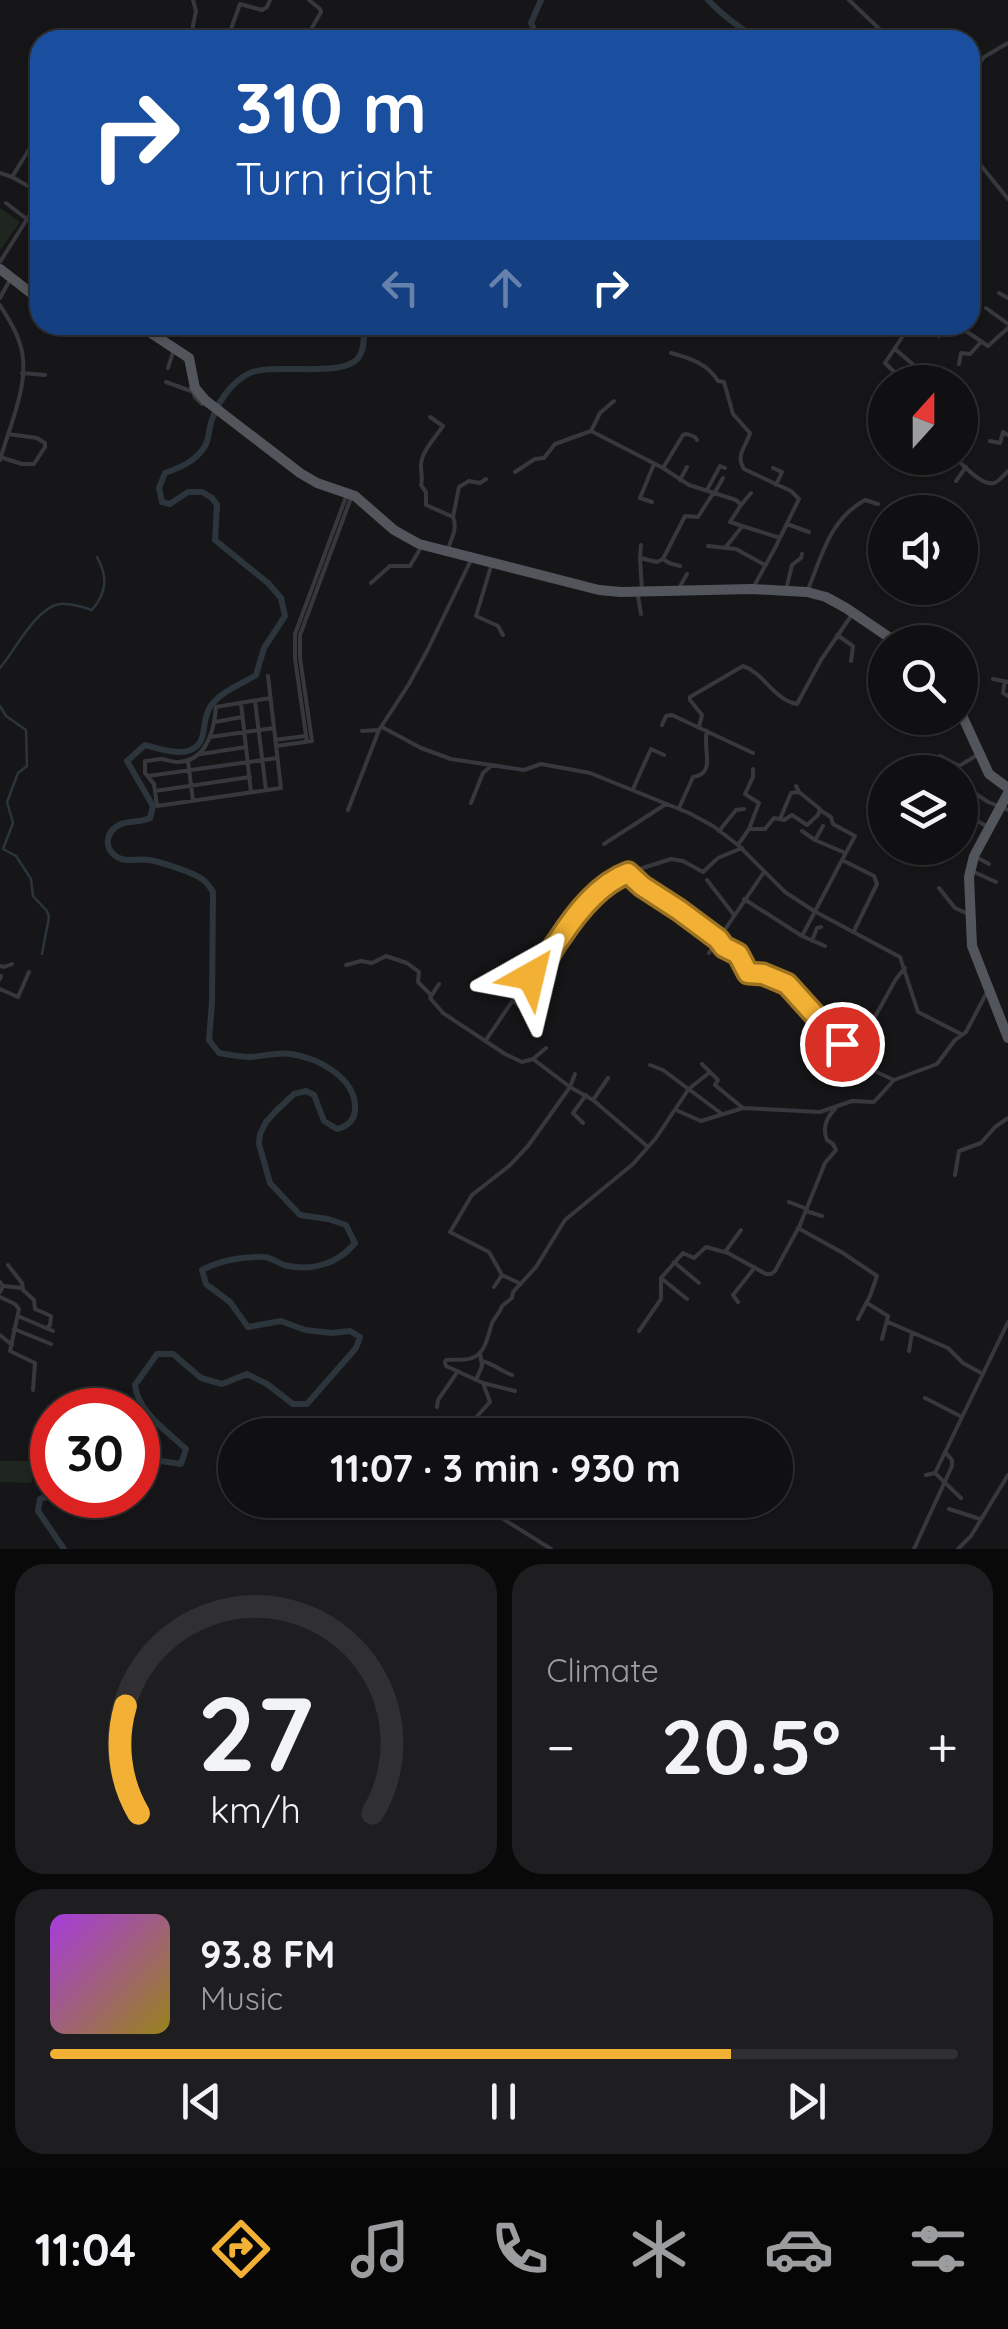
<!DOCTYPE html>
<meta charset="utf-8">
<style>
body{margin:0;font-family:Quicksand,sans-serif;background:#1e1e20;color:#f1f3f6;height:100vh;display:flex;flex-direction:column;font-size:38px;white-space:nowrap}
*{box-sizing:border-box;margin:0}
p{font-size:32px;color:#9c9d9f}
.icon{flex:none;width:55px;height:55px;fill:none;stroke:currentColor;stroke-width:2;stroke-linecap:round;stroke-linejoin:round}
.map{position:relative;height:1549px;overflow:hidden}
.side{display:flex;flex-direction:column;gap:15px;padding:15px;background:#09090a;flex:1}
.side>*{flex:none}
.banner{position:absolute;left:30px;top:30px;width:950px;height:305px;border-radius:30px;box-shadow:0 2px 8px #0004,0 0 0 2px #303032;background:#1a4fa0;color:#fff;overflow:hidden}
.needle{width:65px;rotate:21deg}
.buttons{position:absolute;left:868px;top:365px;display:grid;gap:20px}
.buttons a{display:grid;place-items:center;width:110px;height:110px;border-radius:50%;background:#101012;box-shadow:0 2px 8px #0004,0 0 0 2px #303032;font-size:50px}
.speed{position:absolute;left:30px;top:1388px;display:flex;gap:20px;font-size:50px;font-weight:700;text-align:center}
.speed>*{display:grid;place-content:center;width:130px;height:130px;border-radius:50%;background:#101012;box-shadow:0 2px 8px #0004,0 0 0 2px #303032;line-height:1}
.speed .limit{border:15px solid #d22;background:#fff;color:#111}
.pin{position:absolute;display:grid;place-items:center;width:85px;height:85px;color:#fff;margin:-42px;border:5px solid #fff;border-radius:50%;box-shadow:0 2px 10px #0007}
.me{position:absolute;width:110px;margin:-55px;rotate:37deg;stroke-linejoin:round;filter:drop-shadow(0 0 8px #0008)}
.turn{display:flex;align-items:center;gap:35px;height:210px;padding:0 40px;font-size:45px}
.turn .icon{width:130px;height:130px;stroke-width:2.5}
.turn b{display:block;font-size:70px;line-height:85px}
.lanes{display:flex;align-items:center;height:95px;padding:0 40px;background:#0003;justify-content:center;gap:50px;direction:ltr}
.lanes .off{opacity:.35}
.big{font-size:75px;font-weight:700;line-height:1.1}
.side .tile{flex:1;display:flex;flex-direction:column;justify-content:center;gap:15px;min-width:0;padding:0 35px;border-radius:30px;background:#1e1e20}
.side .dial{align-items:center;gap:0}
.dial svg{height:260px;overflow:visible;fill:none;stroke:#303032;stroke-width:7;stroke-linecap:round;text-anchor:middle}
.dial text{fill:#f1f3f6;stroke:none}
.song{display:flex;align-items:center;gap:30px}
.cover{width:120px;height:120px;border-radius:15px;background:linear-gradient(135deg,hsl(280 70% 55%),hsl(50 70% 35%))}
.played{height:10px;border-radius:5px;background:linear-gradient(90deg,#f2b134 75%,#303032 75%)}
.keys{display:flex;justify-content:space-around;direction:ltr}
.heat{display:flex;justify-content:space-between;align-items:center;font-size:55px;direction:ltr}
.side .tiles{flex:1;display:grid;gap:15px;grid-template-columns:1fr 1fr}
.tile:last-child{grid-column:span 2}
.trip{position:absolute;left:218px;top:1418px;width:575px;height:100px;border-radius:50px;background:#101012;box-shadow:0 2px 8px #0004,0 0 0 2px #303032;font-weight:700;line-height:100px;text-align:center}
.menu{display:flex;height:160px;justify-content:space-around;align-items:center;background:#060607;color:#9c9d9f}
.menu .icon{width:70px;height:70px}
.menu .current{color:#f2b134}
.menu b{font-size:45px;color:#f1f3f6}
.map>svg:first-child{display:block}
.green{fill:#1e261f}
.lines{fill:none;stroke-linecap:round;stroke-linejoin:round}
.stream{stroke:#2c353c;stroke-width:2.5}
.river{stroke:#2c353c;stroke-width:6}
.street{stroke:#37383d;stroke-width:4}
.primary{stroke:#53555c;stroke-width:10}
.route-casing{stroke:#9d7322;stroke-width:25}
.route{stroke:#f2b134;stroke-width:18}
</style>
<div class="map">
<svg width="1008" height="1549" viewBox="0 0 1008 1549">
<rect width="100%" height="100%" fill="#161618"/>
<!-- green -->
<path class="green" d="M 0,208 L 20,222 L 1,249 L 0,249 Z
M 0,1461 L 31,1461 L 32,1483 L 0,1482 Z"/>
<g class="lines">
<!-- stream -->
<path class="stream" d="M 0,668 C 14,652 36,607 60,604 C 70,603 83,607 92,610 C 107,592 108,577 97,557
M 0,706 L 6,716 L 26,730 L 27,766 L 18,773 L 7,802 L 13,823 L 3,849 L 16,856 L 31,879 L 33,896 L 47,911 L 49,917 L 42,954"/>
<!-- river -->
<path class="river" d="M 708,0 C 724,17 739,28 760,40
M 539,40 L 531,23 L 541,0
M 413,325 L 440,328 L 451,325
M 138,1453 L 161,1461 L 181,1464 L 186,1449 C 167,1431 138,1412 135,1385 L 157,1354 L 173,1354 L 201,1378 L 222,1384 L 247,1374 L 267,1384 L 293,1404 L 307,1404 L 356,1348 L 360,1337 L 350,1331 L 332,1333 L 305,1330 L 281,1321 L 248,1327 L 230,1302 L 206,1284 L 202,1270 C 219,1261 243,1256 263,1257 C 270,1257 277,1262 284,1265 C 311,1272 338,1264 355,1243 L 346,1225 L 328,1219 L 300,1215 L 270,1183 L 259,1144 L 260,1134 L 266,1122 L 275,1112 L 294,1094 L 306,1091 L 314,1095 L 324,1121 L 337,1129 C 348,1126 356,1119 355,1106 C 354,1077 318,1058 291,1054 C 279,1052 264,1056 251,1057 C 241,1057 230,1055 219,1053 L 209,1040 L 212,1002 L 213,892 C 210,887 207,882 202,879 C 192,872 161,862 149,860 C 138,858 126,863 117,857 C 103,848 106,832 119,825 C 129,820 140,823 150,818 L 153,806 L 127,761 L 145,745 C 162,750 193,761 202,738 C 205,727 204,717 210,707 C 221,691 240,685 256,675 L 264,648 L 285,616 L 281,598 L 268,583 L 215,540 L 217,505 L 212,498 L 202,492 L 188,492 L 170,504 L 162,502 L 159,488 L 165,473 C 179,468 194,462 203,449 C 209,442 208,435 210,427 C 214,407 231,381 250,373 C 276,362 348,380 360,355 C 365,346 364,335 364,325
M 54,1495 L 40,1499 L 38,1511 L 64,1549"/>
<!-- street -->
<path class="street" d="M 849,0 L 891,40
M 229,34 L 241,40
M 190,40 L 196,11 L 193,0
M 227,40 L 240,4 L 262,10 L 267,7 L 270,0
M 305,40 L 321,12 L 320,9 L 309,0
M 904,40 L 909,36
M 970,75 L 984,57 L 1008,43
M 970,152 L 1008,199
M 0,173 L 12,177 L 40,132
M 12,177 L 37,191 L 40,201
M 6,203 L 28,220
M 0,262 L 39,200
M 32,288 L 40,281
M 999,293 L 1008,298
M 0,298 L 11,278
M 0,305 C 7,317 15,328 19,341 C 33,378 10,424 0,460
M 986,308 L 1008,324
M 38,318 L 40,309
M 957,325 L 988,346 L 1008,328
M 939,336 L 943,325
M 895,349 L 916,367 L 912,375 L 919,380
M 671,353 C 690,358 708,364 718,381 L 724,382 L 733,414 L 750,433 C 746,447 735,455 744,469 L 791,491 L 799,499 L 775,548 L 753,588
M 959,364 L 961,353 L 970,354 L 981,342
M 168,368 L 173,352
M 22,373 L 45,375
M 166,382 L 191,391
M 905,382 L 885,363 L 910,325
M 191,388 L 195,397 L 202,404
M 614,401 L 600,413 L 591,431 L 663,468 L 689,485 L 736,500 L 741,505 L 730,522 L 780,538
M 430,417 L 443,426 C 435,438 420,453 421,467 C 421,473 423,479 421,485 L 426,492 L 426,505 L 453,517 C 458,528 451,540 447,551
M 990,441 L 1000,443 L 1003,432 L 1008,435
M 883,455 L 885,452
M 3,458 L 22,464 L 34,464 L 45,447 L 45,443 L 37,438 L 8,434
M 955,458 C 964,465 981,486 994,483 C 997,483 1006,473 1008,471
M 663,468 L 683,435 L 687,434 L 695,437 L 697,440
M 773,468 L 782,472 L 776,485
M 515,472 L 535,459 L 544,458 L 555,444 L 591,431
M 910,474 L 919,458
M 680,480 L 687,467
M 956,481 L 966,467
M 707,490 L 720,466 L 725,468
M 715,492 L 723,478
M 652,502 L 640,498 L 654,464
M 741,505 L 751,493
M 453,517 L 459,487 L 469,481 L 480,483 L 486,479
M 787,524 L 809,532
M 708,546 L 736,549 L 765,565
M 725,548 L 741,528
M 640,558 L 641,545
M 663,559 L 669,563 L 680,566
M 492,563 L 476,616 L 498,626 L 503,635
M 371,583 L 390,566 L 410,566 L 420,549
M 678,590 L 687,574
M 786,590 L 792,565 L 801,558 L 802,554
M 642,591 L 640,558 L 657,562 L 663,559 L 685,516 L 698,517 L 714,492
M 807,592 C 822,556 829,520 865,500 L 878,504
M 638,596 L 641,614
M 837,635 L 853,646 L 851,661
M 268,676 C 272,713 277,751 281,788 L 157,806 L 154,784 L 145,773 L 145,761 C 151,761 156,759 162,759 C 167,760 173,762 178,762 C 207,761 214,730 216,707 L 270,698
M 993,679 L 1008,682
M 1005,681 L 1003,693 L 1008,696
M 878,687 L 885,685
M 255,701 L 266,790
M 241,703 L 251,792
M 215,722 L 242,717
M 662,725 L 666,716 L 672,715 L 753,753
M 382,727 L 421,748 L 451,759 L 524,770 L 541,764 L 590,773 L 689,813 L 713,826 L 738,845 L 785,892 L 814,911 L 900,957 L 918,1012 L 961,1034
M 699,727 L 702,715 L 690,700 L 690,697 L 743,666 C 764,673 774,700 797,704 L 821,660 L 853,613
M 362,731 L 379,730
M 210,737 L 274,728
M 275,740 L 305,736
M 307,742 L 295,659 L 295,634 L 346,497
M 276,746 L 312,741 L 300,658 L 300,635 L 351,498
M 201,754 L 246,747
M 940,756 L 959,766 L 979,754
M 188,761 L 193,801
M 148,776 L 277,758
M 960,783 L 988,802 L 1008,810
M 633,789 L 651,749 L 664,755
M 155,791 L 250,777
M 471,803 L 483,773 L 492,765
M 679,808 L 693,777 C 717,774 702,748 707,731
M 348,810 L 379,730 L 409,684 L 427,651 L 472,558
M 820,810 L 831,817 L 833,824 L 855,836 L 842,860 L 874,876 L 877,884 L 854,931
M 960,811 L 986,826
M 780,819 L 791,793 L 799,792 L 796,786
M 749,829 L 765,829 L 774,818 L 784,820 L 792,815 L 807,825 L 818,815 L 820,809 L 799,792
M 719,831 L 736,810 L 744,809
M 802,831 L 815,840 L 843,852
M 815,840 L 823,826
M 604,844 L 666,804
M 738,845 L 749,829 L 759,803 L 745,794 L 753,777 L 753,769
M 978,858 L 989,864
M 974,872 L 996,882
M 628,873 L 643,887 L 679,909 L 718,939 L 724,947 L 739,956 L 748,973 L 761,973 L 787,984 L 832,1033 L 852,1048 L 857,1049 L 859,1064 L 894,1080
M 707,880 L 734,915
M 939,888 L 955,908 L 966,913
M 744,899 L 802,936 L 842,860
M 802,936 L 825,946
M 812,941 L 817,928 L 821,927
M 709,953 L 764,872
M 346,965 L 361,961 L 372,963 L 386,956 L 407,963 L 419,972 L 418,982 L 431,995
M 0,966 L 4,967 L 12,964
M 0,979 L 1,976
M 439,984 L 430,998 L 443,1013 L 505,1054 L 522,1062 L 533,1059
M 0,989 L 18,997 L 29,972
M 513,1001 L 543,1023
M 803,1031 L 807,1029 L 842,1044
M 486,1040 L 528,978 L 545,962 L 571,923 L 593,896 L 612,881 L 624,874 L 671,859 L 683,861 L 703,872 L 718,858 L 742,848
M 546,1048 L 533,1059 L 570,1087 L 593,1100 L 648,1147
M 857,1049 L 896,979 L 905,968
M 702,1064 L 718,1080 L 715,1085 L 743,1108
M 650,1065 L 663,1070 L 722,1114
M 690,1088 L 710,1072
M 593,1100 L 608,1078
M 676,1110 L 701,1121 L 743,1108 L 820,1112 L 852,1101 L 874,1102 L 894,1080 L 937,1064 L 955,1040 L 966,1032 L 986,994
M 583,1123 L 573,1113 L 586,1095
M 955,1175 L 959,1151 L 981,1143 L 995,1127 L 1008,1118
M 789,1202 L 807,1209
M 806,1211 L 822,1216
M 798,1228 L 843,1253 L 877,1276 L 870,1296 L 858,1319
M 725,1252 L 741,1230
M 674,1262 L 699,1283
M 8,1265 L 22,1283 L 23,1290 L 34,1300 L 35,1309 L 51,1316 L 50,1325 L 48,1327
M 502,1275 L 489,1252 L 450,1232 L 472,1195 L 509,1166 L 528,1146 L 570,1087 L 575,1074
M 661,1278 L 687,1299
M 0,1282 L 3,1286 L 0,1292
M 3,1286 L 23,1288
M 494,1287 L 502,1275 L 521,1284
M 0,1297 L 15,1304 L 19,1309 L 10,1351 L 35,1363 L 33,1390
M 738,1302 L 733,1295 L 755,1267
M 867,1303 L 888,1316 L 882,1339
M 18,1316 L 53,1331
M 888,1322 L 948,1348 L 963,1363 L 983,1374
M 14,1329 L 51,1344
M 639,1331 L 661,1299 L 661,1278 L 683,1253 L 694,1258 L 706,1247 L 728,1253 L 766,1274 L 771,1274 L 775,1271 L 800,1225 L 825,1163 L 836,1150 L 833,1144 L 827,1140 C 822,1128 826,1118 835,1109
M 0,1335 L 12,1345
M 909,1351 L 912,1333
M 446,1360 C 453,1359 465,1361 472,1358 C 487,1353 488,1332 493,1321 C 496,1316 500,1312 502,1306 L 512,1298 L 513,1292 L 536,1267 L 565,1220 L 633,1164 L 656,1138 L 688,1090
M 482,1361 C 494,1364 501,1371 512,1375
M 445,1362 L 446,1366 L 483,1383 L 490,1402 L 470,1424 L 476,1435
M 476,1380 L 482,1366 L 480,1353
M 483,1383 L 515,1391
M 925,1398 L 962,1417
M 437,1407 L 438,1400 L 458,1371
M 936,1474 L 961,1498
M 926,1475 L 935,1473 L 1008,1322
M 473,1500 L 551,1549
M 949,1509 L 980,1519
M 914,1549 L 952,1466 L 952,1460 L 945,1452
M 958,1549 L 971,1536 L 1008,1475"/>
<!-- primary -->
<path class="primary" d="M 0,269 L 40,300
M 139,325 L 189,358 L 195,388 L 205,400 L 300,473 L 317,483 L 355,496 L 394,530 L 419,544 L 599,590 L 621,592 L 752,589 L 807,592 L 826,597 L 846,608 L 896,642
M 960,711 L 989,774 L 1008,788
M 1008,793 L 974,856 L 969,877 L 972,946 L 1008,1038"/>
</g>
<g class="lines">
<!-- route casing -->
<g class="route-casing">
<path id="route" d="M 531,976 C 545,966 550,951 560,938 C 577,912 599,884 628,873 L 642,886 L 679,910 L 718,939 L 724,947 L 738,954 L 748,973 L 763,974 L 787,984 L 824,1025 L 847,1044 L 842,1044"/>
</g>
<!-- route -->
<use href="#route" class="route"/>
</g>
</svg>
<div class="buttons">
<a><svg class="needle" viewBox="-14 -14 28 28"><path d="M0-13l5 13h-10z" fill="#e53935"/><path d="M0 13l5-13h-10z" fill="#9c9d9f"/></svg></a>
<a><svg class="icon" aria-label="sound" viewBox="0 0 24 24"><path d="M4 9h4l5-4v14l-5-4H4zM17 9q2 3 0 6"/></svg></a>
<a><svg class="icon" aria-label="search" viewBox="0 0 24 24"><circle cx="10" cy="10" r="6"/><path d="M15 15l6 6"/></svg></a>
<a><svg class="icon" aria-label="layers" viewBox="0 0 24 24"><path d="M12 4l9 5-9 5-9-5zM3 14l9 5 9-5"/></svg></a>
</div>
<div class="speed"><div class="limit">30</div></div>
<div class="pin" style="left:842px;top:1044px;background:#d93025"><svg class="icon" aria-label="arrive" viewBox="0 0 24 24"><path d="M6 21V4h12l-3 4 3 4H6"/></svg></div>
<svg class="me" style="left:531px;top:976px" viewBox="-20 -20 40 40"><path d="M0-17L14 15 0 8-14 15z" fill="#f2b134" stroke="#fff" stroke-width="4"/></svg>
<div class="trip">11:07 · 3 min · 930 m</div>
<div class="banner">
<div class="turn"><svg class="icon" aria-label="right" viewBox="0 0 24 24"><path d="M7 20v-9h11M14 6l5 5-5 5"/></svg><div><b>310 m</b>Turn right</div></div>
<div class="lanes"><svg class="icon off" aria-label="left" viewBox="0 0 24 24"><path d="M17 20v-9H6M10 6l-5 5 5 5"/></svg><svg class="icon off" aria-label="ahead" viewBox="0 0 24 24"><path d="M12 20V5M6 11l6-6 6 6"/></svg><svg class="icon" aria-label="right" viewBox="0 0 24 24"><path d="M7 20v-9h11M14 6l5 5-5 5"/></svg></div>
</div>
</div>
<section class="side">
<div class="tiles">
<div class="tile dial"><svg viewBox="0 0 100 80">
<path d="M14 69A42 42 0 1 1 86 69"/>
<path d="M14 69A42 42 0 0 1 10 36" stroke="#f2b134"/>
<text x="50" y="56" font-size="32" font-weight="700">27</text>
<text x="50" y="72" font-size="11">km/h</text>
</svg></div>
<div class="tile"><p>Climate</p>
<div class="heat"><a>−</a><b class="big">20.5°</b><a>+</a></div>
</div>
<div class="tile">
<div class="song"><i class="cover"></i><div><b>93.8 FM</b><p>Music</p></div></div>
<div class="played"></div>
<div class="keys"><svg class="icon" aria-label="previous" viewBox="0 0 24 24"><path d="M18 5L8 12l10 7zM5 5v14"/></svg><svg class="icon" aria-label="pause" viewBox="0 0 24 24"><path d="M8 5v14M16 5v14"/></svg><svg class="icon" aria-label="next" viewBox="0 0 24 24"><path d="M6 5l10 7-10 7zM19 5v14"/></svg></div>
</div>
</div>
</section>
<nav class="menu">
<b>11:04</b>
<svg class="icon current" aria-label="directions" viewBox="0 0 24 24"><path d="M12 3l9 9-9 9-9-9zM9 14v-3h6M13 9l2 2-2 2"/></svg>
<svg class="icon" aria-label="music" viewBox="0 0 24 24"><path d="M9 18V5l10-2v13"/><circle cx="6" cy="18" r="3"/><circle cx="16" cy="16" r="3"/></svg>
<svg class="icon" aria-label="phone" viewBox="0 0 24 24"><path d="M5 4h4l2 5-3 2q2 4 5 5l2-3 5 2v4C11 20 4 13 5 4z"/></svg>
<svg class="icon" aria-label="climate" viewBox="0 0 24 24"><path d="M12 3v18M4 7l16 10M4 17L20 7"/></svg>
<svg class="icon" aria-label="car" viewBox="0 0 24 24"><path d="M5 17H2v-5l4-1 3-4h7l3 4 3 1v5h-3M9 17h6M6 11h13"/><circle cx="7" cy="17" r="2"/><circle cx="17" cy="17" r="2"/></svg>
<svg class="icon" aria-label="filters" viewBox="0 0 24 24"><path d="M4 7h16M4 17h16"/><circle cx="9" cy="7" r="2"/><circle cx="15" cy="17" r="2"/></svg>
</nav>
